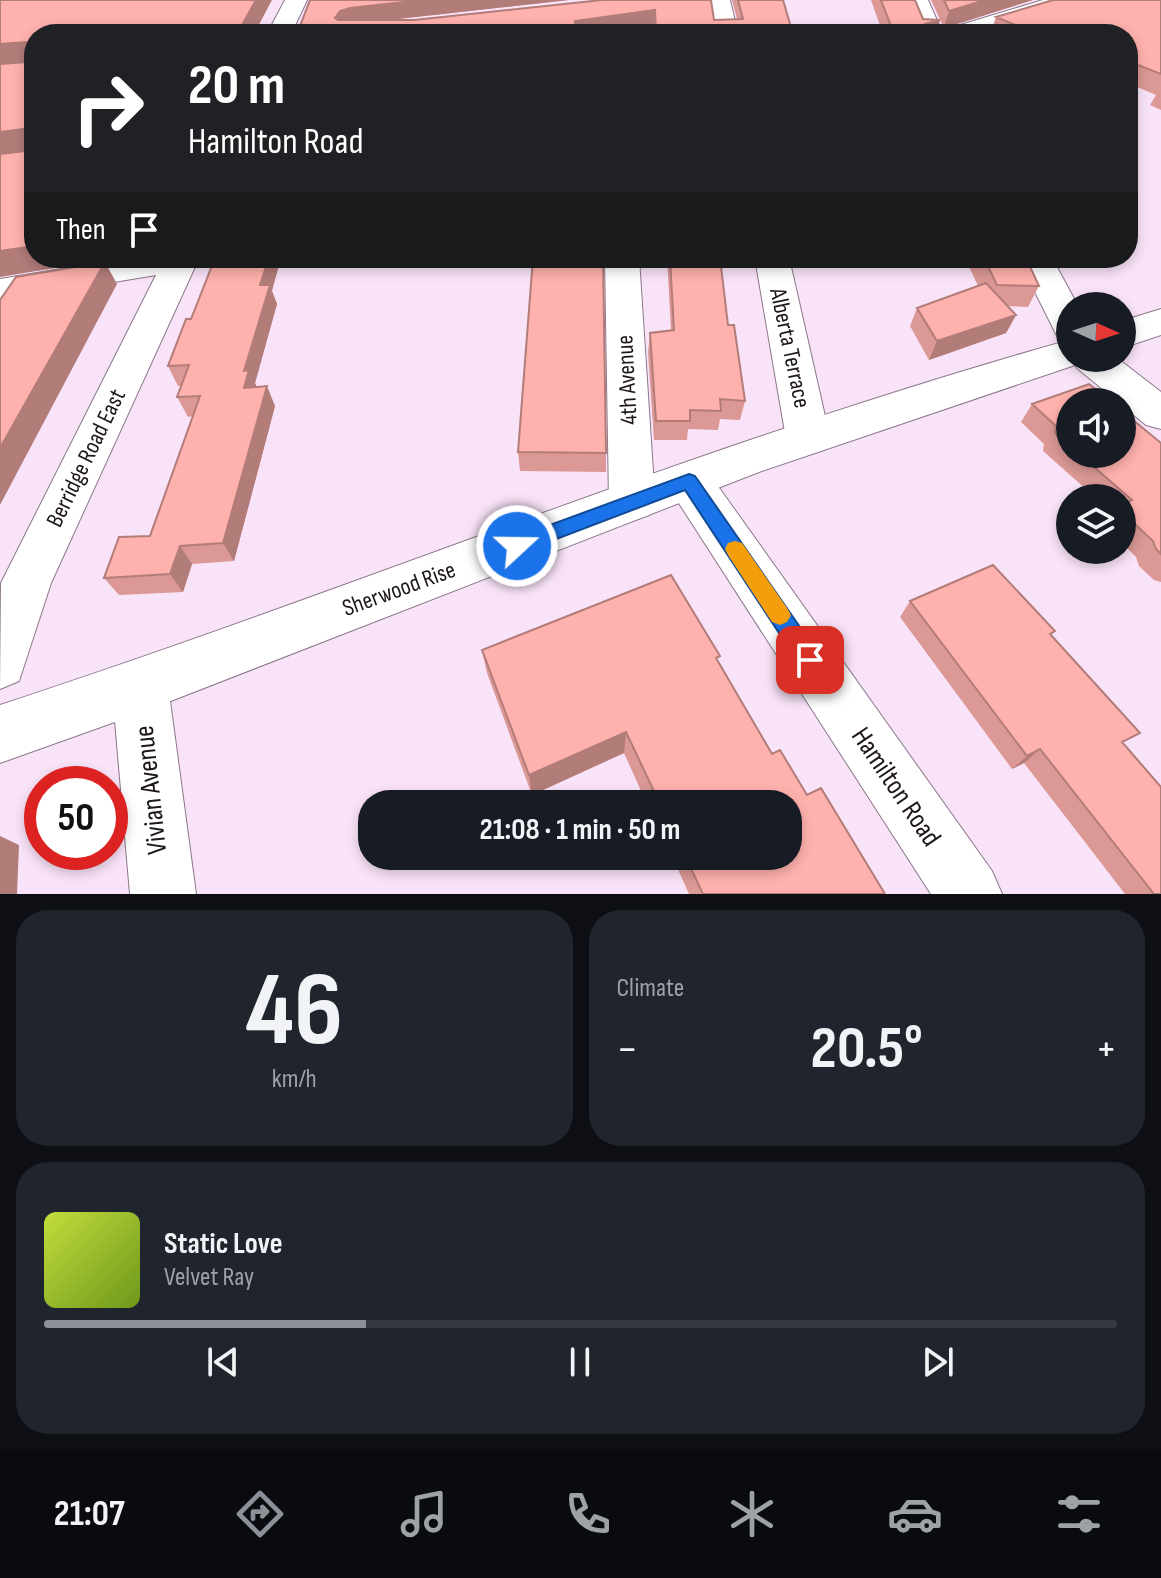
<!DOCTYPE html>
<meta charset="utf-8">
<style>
body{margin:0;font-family:"Sofia Sans Condensed",sans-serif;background:#20242c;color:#f1f3f6;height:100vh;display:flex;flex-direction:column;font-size:30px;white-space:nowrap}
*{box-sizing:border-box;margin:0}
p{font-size:26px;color:#9ea1a6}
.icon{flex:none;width:44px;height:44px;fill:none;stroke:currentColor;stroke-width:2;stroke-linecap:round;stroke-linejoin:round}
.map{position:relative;height:894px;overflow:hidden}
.details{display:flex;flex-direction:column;gap:16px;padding:16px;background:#0d0f14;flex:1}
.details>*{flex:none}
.hud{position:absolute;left:24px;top:24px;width:1114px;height:244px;border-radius:32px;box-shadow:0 4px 12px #0003;background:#202124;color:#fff;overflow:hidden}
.needle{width:52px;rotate:93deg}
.fabs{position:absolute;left:1056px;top:292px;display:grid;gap:16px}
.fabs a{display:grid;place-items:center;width:80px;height:80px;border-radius:50%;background:#171b24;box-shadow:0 4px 12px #0003;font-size:40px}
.speed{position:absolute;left:24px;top:766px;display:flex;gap:16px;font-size:40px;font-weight:700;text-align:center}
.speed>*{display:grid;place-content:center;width:104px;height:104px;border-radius:50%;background:#171b24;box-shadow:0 4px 12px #0003;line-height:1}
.speed .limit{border:12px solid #d22;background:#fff;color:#111}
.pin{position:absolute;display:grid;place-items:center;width:68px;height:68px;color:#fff;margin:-34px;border-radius:16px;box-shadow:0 4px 12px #0006}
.me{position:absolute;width:88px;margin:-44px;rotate:69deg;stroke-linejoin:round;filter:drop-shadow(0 0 6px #0008)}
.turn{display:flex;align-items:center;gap:28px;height:168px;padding:0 32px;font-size:36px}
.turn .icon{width:104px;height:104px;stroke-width:2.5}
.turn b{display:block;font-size:56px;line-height:68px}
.then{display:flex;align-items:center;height:76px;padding:0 32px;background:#0003;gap:16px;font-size:30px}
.big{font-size:60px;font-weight:700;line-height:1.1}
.details .tile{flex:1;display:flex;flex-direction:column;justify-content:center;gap:12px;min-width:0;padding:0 28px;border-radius:32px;background:#20242c}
.details .dial{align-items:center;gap:0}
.dial b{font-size:104px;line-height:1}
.song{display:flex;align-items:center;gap:24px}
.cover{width:96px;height:96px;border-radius:12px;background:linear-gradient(135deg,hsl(70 70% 55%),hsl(80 70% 35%))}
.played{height:8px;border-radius:4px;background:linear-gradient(90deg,#8c9099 30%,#363941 30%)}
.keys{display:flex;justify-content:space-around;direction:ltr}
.heat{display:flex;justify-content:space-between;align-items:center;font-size:44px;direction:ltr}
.details .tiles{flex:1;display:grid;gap:16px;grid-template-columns:1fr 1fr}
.tile:last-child{grid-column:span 2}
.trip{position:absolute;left:358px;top:790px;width:444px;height:80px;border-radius:32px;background:#171b24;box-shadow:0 4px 12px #0003;font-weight:700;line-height:80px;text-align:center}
.dock{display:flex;height:128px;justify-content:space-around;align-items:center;background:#090b0e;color:#9ea1a6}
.dock .icon{width:56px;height:56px}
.dock .selected{color:#8c9099}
.dock b{font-size:36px;color:#f1f3f6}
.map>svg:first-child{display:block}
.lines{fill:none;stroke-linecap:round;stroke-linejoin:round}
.minor-casing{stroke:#8b778a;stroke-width:2}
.secondary-casing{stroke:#8b778a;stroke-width:2}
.minor{fill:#fff;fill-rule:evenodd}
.secondary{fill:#fff;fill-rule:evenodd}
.wall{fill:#db9895}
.shaded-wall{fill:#b27c79}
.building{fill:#ffb1ad;stroke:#b27c79;stroke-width:2}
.route{fill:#1a73e8;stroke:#114b97;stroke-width:2}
.slow{fill:#f59e0b}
.labels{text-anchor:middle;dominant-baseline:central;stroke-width:6;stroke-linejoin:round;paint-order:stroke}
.street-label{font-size:24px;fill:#1f171e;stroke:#fff}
.near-street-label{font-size:28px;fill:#1f171e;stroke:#fff}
</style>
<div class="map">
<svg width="1161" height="894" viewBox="0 0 1161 894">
<rect width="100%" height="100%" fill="#f9e3f8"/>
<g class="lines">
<!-- minor casing -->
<g class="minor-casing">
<path id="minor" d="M 285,0 L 307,0 L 291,34 L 267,34 Z
M 708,0 L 730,0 L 738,34 L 714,34 Z
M 906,0 L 928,0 L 943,34 L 919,34 Z
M 1043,0 L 1078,0 L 1075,5 L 980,34 L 943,34 L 947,29 Z
M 129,258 L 199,258 L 51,583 L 19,681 L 0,689 L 1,583 L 156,275 L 0,301 L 0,279 Z
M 605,258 L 639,258 L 655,502 L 649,515 L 632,521 L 615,515 L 609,502 Z
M 755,258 L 789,258 L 830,438 L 823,450 L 808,454 L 793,450 L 786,438 Z
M 1018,258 L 1052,258 L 1078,306 L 1070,306 L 1070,339 L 1057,336 Z
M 1071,358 L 1117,358 L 1161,392 L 1161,429 L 1146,425 L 1077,368 Z
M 689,463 L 705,468 L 992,871 L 1002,894 L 931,894 L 673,494 L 666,481 L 673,468 Z
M 140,659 L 160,667 L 168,686 L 196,894 L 130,894 L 112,686 L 120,667 Z"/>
</g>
<!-- secondary casing -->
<g class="secondary-casing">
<path id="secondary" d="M 1161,309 L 1161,335 L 1122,348 L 1122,321 Z
M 1070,340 L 1070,358 L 1087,358 L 1084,362 L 759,472 L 140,713 L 0,763 L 0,705 C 358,588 707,441 1070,340 Z"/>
</g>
<!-- minor -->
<use href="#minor" class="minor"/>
<!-- secondary -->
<use href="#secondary" class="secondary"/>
</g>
<!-- wall -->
<path class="wall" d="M 310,0 L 569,0 L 386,20 L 414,20 L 602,0 L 714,20 L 737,19 L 732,0 L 783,0 L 793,34 L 654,34 L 654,27 L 297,34 Z
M 871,0 L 915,0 L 923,19 L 940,20 L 935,34 L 883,34 Z
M 931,0 L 1033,0 L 944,28 Z
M 1161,0 L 1161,110 L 1150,105 L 1156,95 L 1128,83 L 1128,34 L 990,34 L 996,17 Z
M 667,258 L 720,258 L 728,325 L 745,401 L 740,420 L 720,419 L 718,430 L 688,429 L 687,440 L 654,440 L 648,352 L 650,333 L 671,330 Z
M 965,258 L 1026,258 L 1039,286 L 1028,307 L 1008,306 L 1016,315 L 1006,333 L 929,360 L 910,326 L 917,308 L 978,286 Z
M 272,291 L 277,304 L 255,383 L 257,387 L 275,406 L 234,561 L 192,564 L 183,592 L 119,595 L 104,578 L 150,536 L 193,416 L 188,417 L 177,397 L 181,386 L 178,386 L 168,366 L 191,319 Z
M 1070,402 L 1070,454 L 1122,454 L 1161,443 L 1161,582 L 1154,580 L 1139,566 L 1136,557 L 1122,543 L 1122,498 L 1096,498 L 1043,451 L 1044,444 L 1021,422 L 1032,404 Z
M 518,452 L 606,453 L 606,472 L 520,471 Z
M 910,601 L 1055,631 L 1051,635 L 1124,744 L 1161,894 L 1125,894 L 1024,763 L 1012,769 L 900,617 Z
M 482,650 L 719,662 L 772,754 L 807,795 L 885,894 L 689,894 L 672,856 L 788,856 L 788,804 L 647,804 L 624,753 L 532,795 L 487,673 Z"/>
<!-- shaded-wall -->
<path class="shaded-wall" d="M 256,0 L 272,0 L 254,34 L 237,34 Z
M 422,0 L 569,0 L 354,24 L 344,27 L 335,18 L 340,11 L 350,8 Z
M 985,0 L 1033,0 L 944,28 L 949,11 Z
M 655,10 L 654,27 L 598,34 L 575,34 L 575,21 Z
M 940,20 L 935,34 L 922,34 L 925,24 Z
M 1046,27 L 1043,34 L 1029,34 L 1030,31 Z
M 26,42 L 34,62 L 0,66 L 0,44 Z
M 24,129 L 34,151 L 0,155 L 0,132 Z
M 34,246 L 34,258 L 115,258 L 0,277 L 0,251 Z
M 269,258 L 281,258 L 272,291 L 277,304 L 255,383 L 258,390 L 244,388 L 244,371 L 260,285 Z
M 105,262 L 117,284 L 0,505 L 0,448 Z
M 1016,315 L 1006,333 L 929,360 L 937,341 Z
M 267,386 L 275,406 L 234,561 L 223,543 Z
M 180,546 L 192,564 L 183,592 L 170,574 Z
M 626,732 L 624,753 L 532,795 L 529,775 Z
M 1040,749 L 1024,763 L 1012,769 L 1027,756 Z
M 0,836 L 19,845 L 17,894 L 0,894 Z"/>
<!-- building -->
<path class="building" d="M 0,0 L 256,0 L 237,34 L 34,34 L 34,246 L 0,251 L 0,154 L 24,151 L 24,129 L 0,132 L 0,64 L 26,62 L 26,42 L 0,44 Z
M 310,0 L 422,0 L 350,8 L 340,11 L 335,18 L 338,20 L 414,20 L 602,0 L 711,0 L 714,20 L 743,19 L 738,0 L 783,0 L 793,34 L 656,34 L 655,10 L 575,21 L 577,34 L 297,34 Z
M 881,0 L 915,0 L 923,19 L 940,20 L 925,24 L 929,34 L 894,34 Z
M 944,0 L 985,0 L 949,11 Z
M 1053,0 L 1161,0 L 1161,74 L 1128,61 L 1128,34 L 1063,34 L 1046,27 L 1030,31 L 996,17 Z
M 215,258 L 269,258 L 260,285 L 270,285 L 244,371 L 249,370 L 244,388 L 267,386 L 223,543 L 180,546 L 170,574 L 104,578 L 119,537 L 150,536 L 200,396 L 177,397 L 189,365 L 168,366 L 186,319 L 191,319 Z
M 533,258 L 603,258 L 606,453 L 518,452 Z
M 670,258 L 720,258 L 728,325 L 734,325 L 745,401 L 720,399 L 721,411 L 690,410 L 690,421 L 656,421 L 650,333 L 674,330 Z
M 984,258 L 1026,258 L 1039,286 L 997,285 Z
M 105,262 L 0,448 L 0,300 L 16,277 Z
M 986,283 L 1016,315 L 937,341 L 917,308 Z
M 1089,384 L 1112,402 L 1070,402 L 1070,446 L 1055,433 L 1056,426 L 1032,404 Z
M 1122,411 L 1161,443 L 1161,554 L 1156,549 L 1153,541 L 1122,512 L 1122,504 L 1132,500 L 1079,454 L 1122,454 Z
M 993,565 L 1055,631 L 1050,634 L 1140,733 L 1122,742 L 1161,787 L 1161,894 L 1154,894 L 1040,749 L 1027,756 L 910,601 Z
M 671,575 L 720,656 L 716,658 L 772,754 L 780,750 L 807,795 L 821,788 L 885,894 L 703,894 L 685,856 L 788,856 L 788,804 L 660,804 L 626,732 L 529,775 L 482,650 Z"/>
<!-- route -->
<path class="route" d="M 689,474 L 695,476 L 818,653 L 822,660 L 818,668 L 810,671 L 802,668 L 685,490 L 517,554 L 509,552 L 507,546 L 509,540 Z"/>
<!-- slow -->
<path class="slow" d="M 735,541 L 742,543 L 787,608 L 791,615 L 787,622 L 780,625 L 772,622 L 728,555 L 725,549 L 728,543 Z"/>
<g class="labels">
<!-- street labels -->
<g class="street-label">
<text transform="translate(790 348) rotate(78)">Alberta Terrace</text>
<text transform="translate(627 380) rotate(-93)">4th Avenue</text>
<text transform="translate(86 458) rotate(-64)">Berridge Road East</text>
<text transform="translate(399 589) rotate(-20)">Sherwood Rise</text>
</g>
<!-- near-street labels -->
<g class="near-street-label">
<text transform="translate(896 787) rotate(56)">Hamilton Road</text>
<text transform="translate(151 790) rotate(-96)">Vivian Avenue</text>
</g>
</g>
</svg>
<div class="fabs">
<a><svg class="needle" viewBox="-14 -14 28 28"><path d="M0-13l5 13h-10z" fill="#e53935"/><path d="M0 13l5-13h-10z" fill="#9ea1a6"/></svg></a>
<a><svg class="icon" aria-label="sound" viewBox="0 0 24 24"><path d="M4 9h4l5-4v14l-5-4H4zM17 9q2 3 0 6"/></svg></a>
<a><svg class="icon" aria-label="layers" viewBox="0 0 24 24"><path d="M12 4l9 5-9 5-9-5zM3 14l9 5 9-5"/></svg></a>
</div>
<div class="speed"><div class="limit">50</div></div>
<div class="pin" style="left:810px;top:660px;background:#d93025"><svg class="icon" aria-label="arrive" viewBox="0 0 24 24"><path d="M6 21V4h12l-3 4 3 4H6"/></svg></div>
<svg class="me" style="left:517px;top:546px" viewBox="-20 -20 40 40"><circle r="17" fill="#1a73e8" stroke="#fff" stroke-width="3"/><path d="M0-11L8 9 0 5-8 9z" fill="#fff"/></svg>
<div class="trip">21:08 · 1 min · 50 m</div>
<div class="hud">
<div class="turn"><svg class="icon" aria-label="right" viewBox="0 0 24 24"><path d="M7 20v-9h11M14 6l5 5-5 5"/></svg><div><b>20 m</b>Hamilton Road</div></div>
<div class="then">Then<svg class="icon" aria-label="arrive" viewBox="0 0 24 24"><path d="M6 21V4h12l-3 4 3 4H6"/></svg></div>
</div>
</div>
<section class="details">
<div class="tiles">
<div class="tile dial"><b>46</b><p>km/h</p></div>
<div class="tile"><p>Climate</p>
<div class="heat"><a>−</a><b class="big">20.5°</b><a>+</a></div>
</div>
<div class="tile">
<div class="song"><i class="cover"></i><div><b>Static Love</b><p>Velvet Ray</p></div></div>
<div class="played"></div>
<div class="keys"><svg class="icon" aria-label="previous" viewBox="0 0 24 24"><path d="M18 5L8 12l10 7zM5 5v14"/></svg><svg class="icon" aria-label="pause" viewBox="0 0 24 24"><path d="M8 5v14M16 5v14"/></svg><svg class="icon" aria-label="next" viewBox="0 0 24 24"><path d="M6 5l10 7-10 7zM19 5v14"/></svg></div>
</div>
</div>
</section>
<nav class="dock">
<b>21:07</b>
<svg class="icon selected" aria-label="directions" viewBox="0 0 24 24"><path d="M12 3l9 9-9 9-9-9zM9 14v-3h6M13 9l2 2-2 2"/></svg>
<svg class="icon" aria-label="music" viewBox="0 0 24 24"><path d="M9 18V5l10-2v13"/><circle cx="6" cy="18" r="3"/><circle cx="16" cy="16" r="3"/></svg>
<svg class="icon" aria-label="phone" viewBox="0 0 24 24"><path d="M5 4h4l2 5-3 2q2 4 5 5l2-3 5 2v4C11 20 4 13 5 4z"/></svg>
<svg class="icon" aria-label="climate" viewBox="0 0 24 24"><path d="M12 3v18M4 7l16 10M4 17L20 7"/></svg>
<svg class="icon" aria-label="car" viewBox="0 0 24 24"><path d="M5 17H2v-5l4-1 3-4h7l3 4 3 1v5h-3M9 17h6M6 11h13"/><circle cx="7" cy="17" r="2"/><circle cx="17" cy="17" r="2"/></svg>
<svg class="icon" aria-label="filters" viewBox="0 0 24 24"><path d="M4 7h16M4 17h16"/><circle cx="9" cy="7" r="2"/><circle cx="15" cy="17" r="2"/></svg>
</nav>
